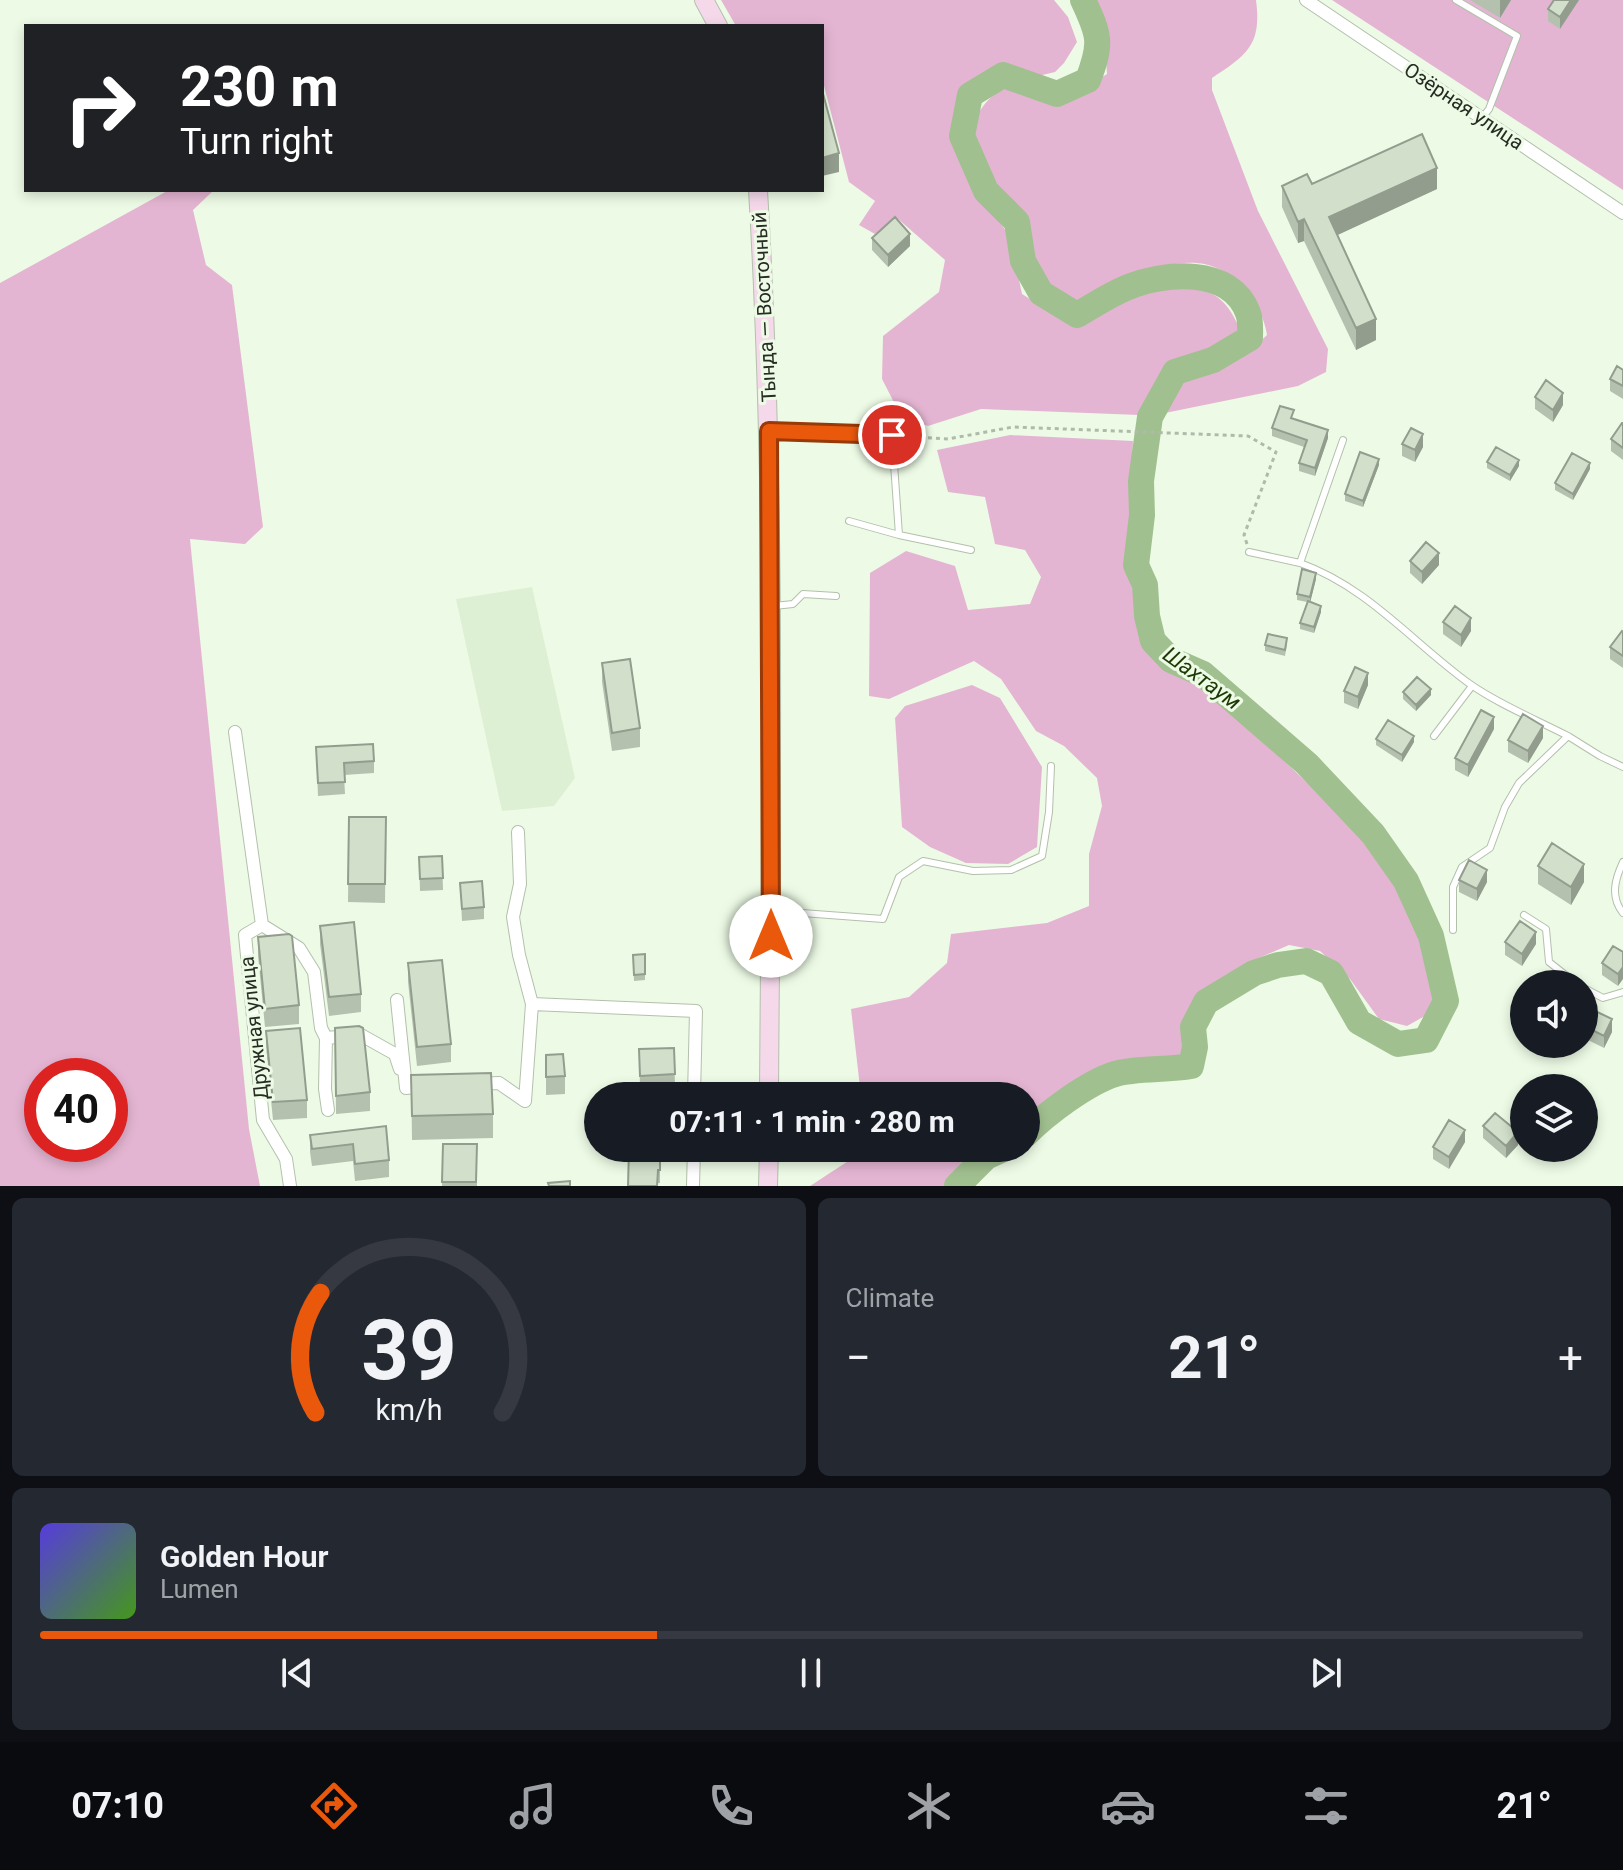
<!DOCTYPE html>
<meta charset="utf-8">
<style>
body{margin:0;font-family:Roboto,sans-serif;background:#242831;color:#f1f3f6;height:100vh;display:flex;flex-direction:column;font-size:30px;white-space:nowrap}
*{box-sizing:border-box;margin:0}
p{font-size:26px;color:#9ea1a6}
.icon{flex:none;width:44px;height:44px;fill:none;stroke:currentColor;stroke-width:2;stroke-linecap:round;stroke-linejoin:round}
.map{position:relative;height:1186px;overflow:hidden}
.panel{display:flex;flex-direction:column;gap:12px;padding:12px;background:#0d0f14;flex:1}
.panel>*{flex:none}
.top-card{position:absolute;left:24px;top:24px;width:800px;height:168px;border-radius:0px;box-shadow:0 4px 12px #0003;background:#202124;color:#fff;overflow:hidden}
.controls{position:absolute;left:1510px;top:970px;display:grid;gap:16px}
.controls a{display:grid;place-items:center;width:88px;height:88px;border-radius:50%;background:#171b24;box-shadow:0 4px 12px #0003;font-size:40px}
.speed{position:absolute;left:24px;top:1058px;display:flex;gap:16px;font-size:40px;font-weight:700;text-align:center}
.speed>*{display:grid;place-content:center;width:104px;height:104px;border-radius:50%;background:#171b24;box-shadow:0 4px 12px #0003;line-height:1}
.speed .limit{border:12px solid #d22;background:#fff;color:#111}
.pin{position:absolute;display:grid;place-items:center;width:68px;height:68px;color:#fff;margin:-34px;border:4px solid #fff;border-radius:50%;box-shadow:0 2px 8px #0007}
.me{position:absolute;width:88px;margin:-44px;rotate:0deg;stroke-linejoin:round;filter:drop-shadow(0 0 6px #0008)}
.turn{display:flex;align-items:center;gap:28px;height:168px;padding:0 24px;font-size:36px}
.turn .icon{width:104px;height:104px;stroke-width:2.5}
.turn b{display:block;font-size:56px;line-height:68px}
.big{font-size:60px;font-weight:700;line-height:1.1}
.panel .tile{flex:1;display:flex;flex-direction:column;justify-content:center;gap:12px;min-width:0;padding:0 28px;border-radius:12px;background:#242831}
.panel .dial{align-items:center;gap:0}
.dial svg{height:208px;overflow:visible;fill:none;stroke:#363941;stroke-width:7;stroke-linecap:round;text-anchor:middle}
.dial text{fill:#f1f3f6;stroke:none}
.song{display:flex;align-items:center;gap:24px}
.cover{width:96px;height:96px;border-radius:12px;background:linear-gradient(135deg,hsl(250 70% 55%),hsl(100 70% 35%))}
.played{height:8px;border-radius:4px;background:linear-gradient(90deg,#ea580c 40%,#363941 40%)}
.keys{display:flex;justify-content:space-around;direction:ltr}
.heat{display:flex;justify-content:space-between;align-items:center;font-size:44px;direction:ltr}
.panel .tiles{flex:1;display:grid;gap:12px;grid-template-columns:1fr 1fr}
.tile:last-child{grid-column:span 2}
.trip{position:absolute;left:584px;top:1082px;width:456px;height:80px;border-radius:40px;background:#171b24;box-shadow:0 4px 12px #0003;font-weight:700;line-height:80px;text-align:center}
.dock{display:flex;height:128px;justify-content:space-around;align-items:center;background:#090b0e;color:#9ea1a6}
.dock .icon{width:56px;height:56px}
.dock .current{color:#ea580c}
.dock b{font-size:36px;color:#f1f3f6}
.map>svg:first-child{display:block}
.built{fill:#def0d4}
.green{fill:#e4b5d2;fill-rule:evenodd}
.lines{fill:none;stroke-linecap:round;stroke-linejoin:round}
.river{stroke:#a1c090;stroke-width:26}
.lane-casing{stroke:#b3c0ac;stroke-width:8}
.street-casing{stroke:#b3c0ac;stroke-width:14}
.secondary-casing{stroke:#b3c0ac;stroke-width:20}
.path{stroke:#afbaa9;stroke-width:3;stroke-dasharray:4 4;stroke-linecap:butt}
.lane{stroke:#fff;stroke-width:6}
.street{stroke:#fff;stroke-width:12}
.secondary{stroke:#f5d9eb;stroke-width:18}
.wall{fill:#b5c1af}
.shaded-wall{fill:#939d8e}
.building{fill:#d2e0cb;stroke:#939d8e;stroke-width:2}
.route-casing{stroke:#983908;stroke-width:20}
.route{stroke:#ea580c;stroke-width:14}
.labels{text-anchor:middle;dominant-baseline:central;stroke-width:6;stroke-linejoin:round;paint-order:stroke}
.street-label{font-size:20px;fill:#262b23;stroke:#edfbe6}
.water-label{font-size:22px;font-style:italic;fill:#1d3905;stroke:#edfbe6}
</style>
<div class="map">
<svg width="1623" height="1186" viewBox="0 0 1623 1186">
<rect width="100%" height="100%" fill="#edfbe6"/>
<!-- built -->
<path class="built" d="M 532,587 L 575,778 L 554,806 L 502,811 L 456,599 Z"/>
<!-- green -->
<path class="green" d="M 721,0 L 1054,0 L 1068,17 L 1077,42 L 1064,63 L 1055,72 L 1034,77 L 1014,68 L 994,70 L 962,99 L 955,125 L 961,157 L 979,195 L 1010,236 L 1022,294 C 1037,303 1053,318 1071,320 C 1081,322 1097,312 1106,308 C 1155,289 1214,264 1239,328 C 1219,355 1198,357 1167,368 L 1139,415 L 981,409 L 928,426 L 901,416 L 882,379 L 883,336 L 939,292 L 945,260 L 897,218 L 875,234 L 859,225 L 875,201 L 849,182 L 822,78 L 822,26 L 736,26 Z
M 1096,0 L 1256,0 C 1262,45 1247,55 1212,78 L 1212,90 L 1258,211 L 1328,349 L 1326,372 L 1298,386 L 1160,414 L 1185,375 L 1225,363 L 1252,349 L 1267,335 C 1264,317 1258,307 1246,292 C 1203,234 1135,275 1086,304 C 1064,300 1036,286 1029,262 C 1026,247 1032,236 1022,219 C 1014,207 1000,199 992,187 C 980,171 974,149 969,129 C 979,111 994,83 1020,88 C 1030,90 1039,100 1049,100 C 1070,101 1090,84 1107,74 L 1103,17 Z
M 1332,0 L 1623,0 L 1623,190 Z
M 169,190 L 214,190 L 193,210 L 206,265 L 232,285 L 263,527 L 245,544 L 190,539 L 249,1129 L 260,1186 L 0,1186 L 0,283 ZM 42,1076 L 110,1076 L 110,1144 L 42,1144 Z
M 1010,435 L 1133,441 L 1127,568 L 1149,647 L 1168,668 L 1214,697 L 1262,740 L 1335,809 L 1389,869 L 1421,938 L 1436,990 L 1432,1012 L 1407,1026 L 1379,1019 L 1350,979 L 1320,951 L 1289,945 L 1252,961 L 1203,993 L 1182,1029 L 1182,1057 L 1103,1068 L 1032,1110 L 1026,1118 L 1026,1096 L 861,1096 L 851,1009 L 909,997 L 947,963 L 951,934 L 1047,923 L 1089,906 L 1089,854 L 1102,806 L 1097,778 L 1064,746 L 1036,731 L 1001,679 L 974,661 L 889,699 L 869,696 L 870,573 L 906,551 L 955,566 L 968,610 L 1030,604 L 1041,577 L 1025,550 L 995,544 L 985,497 L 948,492 L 937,450 Z
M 972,685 L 1000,698 L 1042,767 L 1037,847 L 1008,864 L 966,863 L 930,847 L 902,827 L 895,718 L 905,706 Z
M 858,1148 L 987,1148 L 971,1157 L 950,1186 L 810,1186 L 856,1156 Z"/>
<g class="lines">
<!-- river -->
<path class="river" d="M 1026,1134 C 1047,1113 1087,1083 1115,1074 C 1133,1068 1169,1070 1191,1066 L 1195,1047 L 1193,1027 L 1206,1002 L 1254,973 L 1278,965 L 1306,961 L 1331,973 L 1359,1022 L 1398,1044 L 1426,1040 L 1446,1001 L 1431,936 L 1406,881 L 1373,834 L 1307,764 L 1203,674 L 1171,660 L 1153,641 L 1147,616 L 1145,585 L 1136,565 L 1142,515 L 1141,481 L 1150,417 L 1175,372 L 1213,360 L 1250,338 C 1250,331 1251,321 1248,313 C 1231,266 1164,272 1126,288 C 1109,295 1093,306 1077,315 L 1041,293 L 1023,261 L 1017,222 L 986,191 L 962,136 L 970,95 L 1003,75 L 1057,94 L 1088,80 C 1102,43 1100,36 1083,0
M 957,1186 L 986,1157 L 1006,1148"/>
<!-- lane casing -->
<g class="lane-casing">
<path id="lane" d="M 1456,0 L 1517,36 L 1489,109 L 1482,118
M 769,431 L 892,435 L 899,535 L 849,521
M 1343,440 L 1300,563 C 1368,587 1413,643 1470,684 C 1498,704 1537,720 1568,736
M 899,535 L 971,550
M 1249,552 L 1300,563
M 774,606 L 793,604 L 803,594 L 836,596
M 1434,736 L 1472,686
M 1623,862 C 1615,879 1610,897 1623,913
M 775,911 L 883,919 L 899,877 L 923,861 L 973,871 L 1011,870 L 1042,856 L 1049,812 L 1051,766
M 1524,915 L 1546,929 L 1549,962 L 1577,984
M 1453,930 L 1453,887 L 1462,867 L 1490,848 L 1505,807 L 1519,783 L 1568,736 L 1600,756 L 1623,767
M 1584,988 L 1603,998 L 1623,992"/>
</g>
<!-- street casing -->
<g class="street-casing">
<path id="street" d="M 1306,0 L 1623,213
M 235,732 L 262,925 L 245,935 L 263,1120 L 286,1159 L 290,1186
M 518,832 L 520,884 L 513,917 L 519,955 L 532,1004
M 262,925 L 299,948 L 314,972 L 321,1028 L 326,1038 L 361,1035 L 395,1054 L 400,1069
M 397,1000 L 406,1088 L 427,1086
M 326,1038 L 325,1089 L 328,1110
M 478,1084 L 499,1083 L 525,1101 L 532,1004 L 696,1011 L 694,1096
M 693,1186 L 694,1148"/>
</g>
<!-- secondary casing -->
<g class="secondary-casing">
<path id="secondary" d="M 704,0 L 718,26
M 758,190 C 776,492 771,794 769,1096
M 768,1186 L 769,1148"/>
</g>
<!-- path -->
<path class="path" d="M 904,436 L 948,439 L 1013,427 L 1248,436 L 1276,452 L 1244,535 L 1247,544"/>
<!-- lane -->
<use href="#lane" class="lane"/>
<!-- street -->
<use href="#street" class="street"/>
<!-- secondary -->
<use href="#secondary" class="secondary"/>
</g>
<!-- wall -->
<path class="wall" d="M 1470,0 L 1511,0 L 1500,18 Z
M 1554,0 L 1579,0 L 1560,29 L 1548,21 L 1548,9 Z
M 1312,184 L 1437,189 L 1337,235 L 1376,340 L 1356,350 L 1304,241 L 1298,243 L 1282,207 L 1282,186 Z
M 872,238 L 910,246 L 888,267 L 872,250 Z
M 1623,370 L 1623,399 L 1610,391 L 1610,379 Z
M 1535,397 L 1563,405 L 1553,422 L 1535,409 Z
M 1293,419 L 1328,438 L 1315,476 L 1299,471 L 1299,463 L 1304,447 L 1272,436 L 1272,428 Z
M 1623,423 L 1623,460 L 1611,451 L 1611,439 Z
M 1402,444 L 1423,447 L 1415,462 L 1402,456 Z
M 1487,462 L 1519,466 L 1510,481 L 1487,468 Z
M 1379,465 L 1363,507 L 1345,501 L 1345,494 Z
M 1590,469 L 1573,500 L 1555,490 L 1555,483 Z
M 1410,561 L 1439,565 L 1422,584 L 1410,573 Z
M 1316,579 L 1310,602 L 1321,612 L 1314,633 L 1300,629 L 1300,623 L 1307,602 L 1297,600 L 1297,594 Z
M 1443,622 L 1471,631 L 1461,647 L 1443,634 Z
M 1623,632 L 1623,668 L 1610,659 L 1610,647 Z
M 1287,644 L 1285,656 L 1265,651 L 1265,645 Z
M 602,663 L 640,728 L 640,747 L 612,751 L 602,682 Z
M 1368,685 L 1358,709 L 1344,703 L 1344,691 Z
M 1403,692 L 1431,695 L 1416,711 L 1403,699 Z
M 1494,729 L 1468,777 L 1455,770 L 1455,758 Z
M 1543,738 L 1528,763 L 1508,752 L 1508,740 Z
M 1376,739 L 1414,742 L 1402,762 L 1376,745 Z
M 316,747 L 374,761 L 374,773 L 344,775 L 345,794 L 318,796 Z
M 349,817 L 386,817 L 385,903 L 348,902 Z
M 442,856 L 443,890 L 420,891 L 419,857 Z
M 1538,866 L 1584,882 L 1571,905 L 1538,884 Z
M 1459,880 L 1487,882 L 1477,901 L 1459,892 Z
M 460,883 L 484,907 L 484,919 L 462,921 Z
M 320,926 L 361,994 L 361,1012 L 329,1016 L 320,944 Z
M 258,937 L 299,1005 L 299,1024 L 265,1027 L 258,956 Z
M 1505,942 L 1536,944 L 1522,966 L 1505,955 Z
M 1623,952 L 1618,986 L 1602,975 L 1602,963 Z
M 645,954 L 645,980 L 634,981 L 633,955 Z
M 408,963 L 451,1044 L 451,1062 L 417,1066 L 408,982 Z
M 1586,1027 L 1612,1032 L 1604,1048 L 1586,1039 Z
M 335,1028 L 370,1092 L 370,1111 L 336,1114 Z
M 266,1031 L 307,1100 L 307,1118 L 273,1120 L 266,1050 Z
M 674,1048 L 675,1087 L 640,1088 L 639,1049 Z
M 546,1055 L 565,1076 L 565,1094 L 546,1095 Z
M 411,1075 L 493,1114 L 493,1138 L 412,1140 Z
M 386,1126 L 389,1160 L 389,1177 L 355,1181 L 353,1161 L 312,1166 L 310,1152 L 310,1135 Z
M 1483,1126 L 1518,1145 L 1506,1158 L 1483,1138 Z
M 1465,1142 L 1449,1169 L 1433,1159 L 1433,1147 Z
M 443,1144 L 477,1144 L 477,1186 L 442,1186 Z
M 660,1148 L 660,1183 L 658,1183 L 658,1186 L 628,1186 Z"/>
<!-- shaded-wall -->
<path class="shaded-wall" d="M 1500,0 L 1511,0 L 1500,18 Z
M 1571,0 L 1579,0 L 1560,29 L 1560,17 Z
M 839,153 L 839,172 L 822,176 L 822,158 Z
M 1437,168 L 1437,189 L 1329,239 L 1329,217 Z
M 1304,219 L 1304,241 L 1298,243 L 1298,222 Z
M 910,234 L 910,246 L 888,267 L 888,255 Z
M 1376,319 L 1376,340 L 1356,350 L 1356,328 Z
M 1563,393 L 1563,405 L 1553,422 L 1553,410 Z
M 1328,430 L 1328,438 L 1315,476 L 1315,468 Z
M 1423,434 L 1423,447 L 1415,462 L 1415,450 Z
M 1379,459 L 1379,465 L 1363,507 L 1363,501 Z
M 1519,460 L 1519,466 L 1510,481 L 1510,475 Z
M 1590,463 L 1590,469 L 1573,500 L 1573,494 Z
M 1439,553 L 1439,565 L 1422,584 L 1422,572 Z
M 1316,573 L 1316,579 L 1310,603 L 1310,597 Z
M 1321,606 L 1321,612 L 1314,633 L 1314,627 Z
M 1471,618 L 1471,631 L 1461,647 L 1461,635 Z
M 1368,673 L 1368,685 L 1358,709 L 1358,697 Z
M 1431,689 L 1431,695 L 1416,711 L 1416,705 Z
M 1494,717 L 1494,729 L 1468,777 L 1468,765 Z
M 1543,726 L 1543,738 L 1528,763 L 1528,751 Z
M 1414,736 L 1414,742 L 1402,762 L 1402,755 Z
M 1584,864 L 1584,882 L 1571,905 L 1571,887 Z
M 1487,870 L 1487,882 L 1477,901 L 1477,889 Z
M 1536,932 L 1536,944 L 1522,966 L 1522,954 Z
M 1623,967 L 1623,979 L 1618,986 L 1618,974 Z
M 1612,1019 L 1612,1032 L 1604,1048 L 1604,1036 Z
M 1465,1130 L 1465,1142 L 1449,1169 L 1449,1157 Z
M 1518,1132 L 1518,1145 L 1506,1158 L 1506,1146 Z"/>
<!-- building -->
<path class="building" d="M 1554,0 L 1571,0 L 1560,17 L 1548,9 Z
M 822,90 L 839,153 L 822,158 Z
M 1422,134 L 1437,168 L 1329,217 L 1376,319 L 1356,328 L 1304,219 L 1298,222 L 1282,186 L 1307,174 L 1312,184 Z
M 895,217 L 910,234 L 888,255 L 872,238 Z
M 1617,366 L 1623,370 L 1623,386 L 1610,379 Z
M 1546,380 L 1563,393 L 1553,410 L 1535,397 Z
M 1280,406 L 1294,410 L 1291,418 L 1328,430 L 1315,468 L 1299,463 L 1307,440 L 1272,428 Z
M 1622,423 L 1623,423 L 1623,448 L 1611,439 Z
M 1411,428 L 1423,434 L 1415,450 L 1402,444 Z
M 1496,447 L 1519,460 L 1510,475 L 1487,462 Z
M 1360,452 L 1379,459 L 1363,501 L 1345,494 Z
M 1572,453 L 1590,463 L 1573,494 L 1555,483 Z
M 1426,542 L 1439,553 L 1422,572 L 1410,561 Z
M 1302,569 L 1316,573 L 1310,597 L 1297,594 Z
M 1308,601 L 1321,606 L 1314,627 L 1300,623 Z
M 1455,606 L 1471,618 L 1461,635 L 1443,622 Z
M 1622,631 L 1623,632 L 1623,656 L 1610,647 Z
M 1268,634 L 1287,638 L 1285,650 L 1265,645 Z
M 630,659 L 640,728 L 612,733 L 602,663 Z
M 1355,667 L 1368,673 L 1358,697 L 1344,691 Z
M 1417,677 L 1431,689 L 1416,705 L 1403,692 Z
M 1481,710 L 1494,717 L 1468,765 L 1455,758 Z
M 1523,714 L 1543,726 L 1528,751 L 1508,740 Z
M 1388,720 L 1414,736 L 1402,755 L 1376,739 Z
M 373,744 L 374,761 L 344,763 L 345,782 L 318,783 L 316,747 Z
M 349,817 L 386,817 L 385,884 L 348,884 Z
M 1552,843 L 1584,864 L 1571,887 L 1538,866 Z
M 442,856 L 443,878 L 420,879 L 419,857 Z
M 1469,860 L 1487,870 L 1477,889 L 1459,880 Z
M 482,881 L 484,907 L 462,909 L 460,883 Z
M 1520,921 L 1536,932 L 1522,954 L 1505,942 Z
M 354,922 L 361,994 L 329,997 L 320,926 Z
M 289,934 L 292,936 L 299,1005 L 265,1009 L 258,937 Z
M 1613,946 L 1623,952 L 1623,967 L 1618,974 L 1602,963 Z
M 645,954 L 645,974 L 634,975 L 633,955 Z
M 442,960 L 451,1044 L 417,1047 L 408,963 Z
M 1593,1010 L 1612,1019 L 1604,1036 L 1586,1027 Z
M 359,1026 L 363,1028 L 370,1092 L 336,1096 L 335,1028 Z
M 300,1028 L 307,1100 L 273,1102 L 266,1031 Z
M 674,1048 L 675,1074 L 640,1076 L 639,1049 Z
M 563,1054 L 565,1076 L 546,1077 L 546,1055 Z
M 491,1073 L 493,1114 L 412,1116 L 411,1075 Z
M 1495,1113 L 1518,1132 L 1506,1146 L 1483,1126 Z
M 1449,1120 L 1465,1130 L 1449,1157 L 1433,1147 Z
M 386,1126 L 389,1160 L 355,1164 L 353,1144 L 312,1149 L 310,1135 Z
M 443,1144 L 477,1144 L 476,1182 L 442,1182 Z
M 629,1148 L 660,1148 L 660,1170 L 658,1170 L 657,1186 L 628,1186 Z
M 570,1181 L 570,1186 L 549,1186 L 548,1183 Z"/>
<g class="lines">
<!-- route casing -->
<g class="route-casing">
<path id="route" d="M 771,936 L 769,431 L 892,435"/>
</g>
<!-- route -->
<use href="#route" class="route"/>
</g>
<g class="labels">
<!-- street labels -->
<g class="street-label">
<text transform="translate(1464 106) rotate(34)">Озёрная улица</text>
<text transform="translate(764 307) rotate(-93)">Тында — Восточный</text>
<text transform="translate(254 1028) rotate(-96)">Дружная улица</text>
</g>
<!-- water labels -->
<g class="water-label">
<text transform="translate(1202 678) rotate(36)">Шахтаум</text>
</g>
</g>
</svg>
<div class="controls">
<a><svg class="icon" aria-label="sound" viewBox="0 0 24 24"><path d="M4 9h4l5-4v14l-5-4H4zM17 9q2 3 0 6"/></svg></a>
<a><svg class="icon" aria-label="layers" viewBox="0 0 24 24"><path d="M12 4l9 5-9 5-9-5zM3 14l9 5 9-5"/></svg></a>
</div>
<div class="speed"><div class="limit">40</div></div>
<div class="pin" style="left:892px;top:435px;background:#d93025"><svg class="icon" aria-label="arrive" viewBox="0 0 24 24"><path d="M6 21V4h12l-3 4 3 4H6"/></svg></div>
<svg class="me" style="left:771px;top:936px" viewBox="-20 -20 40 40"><circle r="19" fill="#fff"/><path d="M0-13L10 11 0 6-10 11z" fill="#ea580c"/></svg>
<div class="trip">07:11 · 1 min · 280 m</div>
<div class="top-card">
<div class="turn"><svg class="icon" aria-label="right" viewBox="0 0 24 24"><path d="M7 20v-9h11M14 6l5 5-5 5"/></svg><div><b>230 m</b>Turn right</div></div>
</div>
</div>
<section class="panel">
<div class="tiles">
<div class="tile dial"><svg viewBox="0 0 100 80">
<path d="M14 69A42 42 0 1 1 86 69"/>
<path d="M14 69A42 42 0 0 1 16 23" stroke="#ea580c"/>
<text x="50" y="56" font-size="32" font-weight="700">39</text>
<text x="50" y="72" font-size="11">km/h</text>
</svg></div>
<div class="tile"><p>Climate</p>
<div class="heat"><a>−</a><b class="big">21°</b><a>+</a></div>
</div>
<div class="tile">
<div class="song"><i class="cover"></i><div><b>Golden Hour</b><p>Lumen</p></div></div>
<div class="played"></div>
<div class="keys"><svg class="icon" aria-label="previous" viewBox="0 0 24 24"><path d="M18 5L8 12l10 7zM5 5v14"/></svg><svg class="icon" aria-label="pause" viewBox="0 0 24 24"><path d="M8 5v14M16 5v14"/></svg><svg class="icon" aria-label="next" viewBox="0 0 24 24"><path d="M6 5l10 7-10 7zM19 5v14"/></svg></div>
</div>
</div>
</section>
<nav class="dock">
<b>07:10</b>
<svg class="icon current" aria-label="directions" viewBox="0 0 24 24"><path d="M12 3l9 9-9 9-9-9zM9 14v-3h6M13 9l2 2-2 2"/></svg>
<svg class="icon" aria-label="music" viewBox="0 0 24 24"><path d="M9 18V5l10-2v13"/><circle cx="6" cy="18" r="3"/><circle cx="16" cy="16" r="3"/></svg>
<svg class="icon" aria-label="phone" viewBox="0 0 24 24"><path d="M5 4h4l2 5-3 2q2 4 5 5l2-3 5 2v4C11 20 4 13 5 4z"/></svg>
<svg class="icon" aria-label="climate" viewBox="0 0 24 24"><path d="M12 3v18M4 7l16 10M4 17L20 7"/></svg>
<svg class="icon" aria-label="car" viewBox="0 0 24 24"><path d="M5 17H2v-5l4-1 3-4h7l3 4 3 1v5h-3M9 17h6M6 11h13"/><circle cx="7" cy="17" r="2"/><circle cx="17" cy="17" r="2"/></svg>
<svg class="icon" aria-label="filters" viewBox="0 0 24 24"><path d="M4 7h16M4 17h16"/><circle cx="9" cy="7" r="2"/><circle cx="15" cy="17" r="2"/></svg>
<b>21°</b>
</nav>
